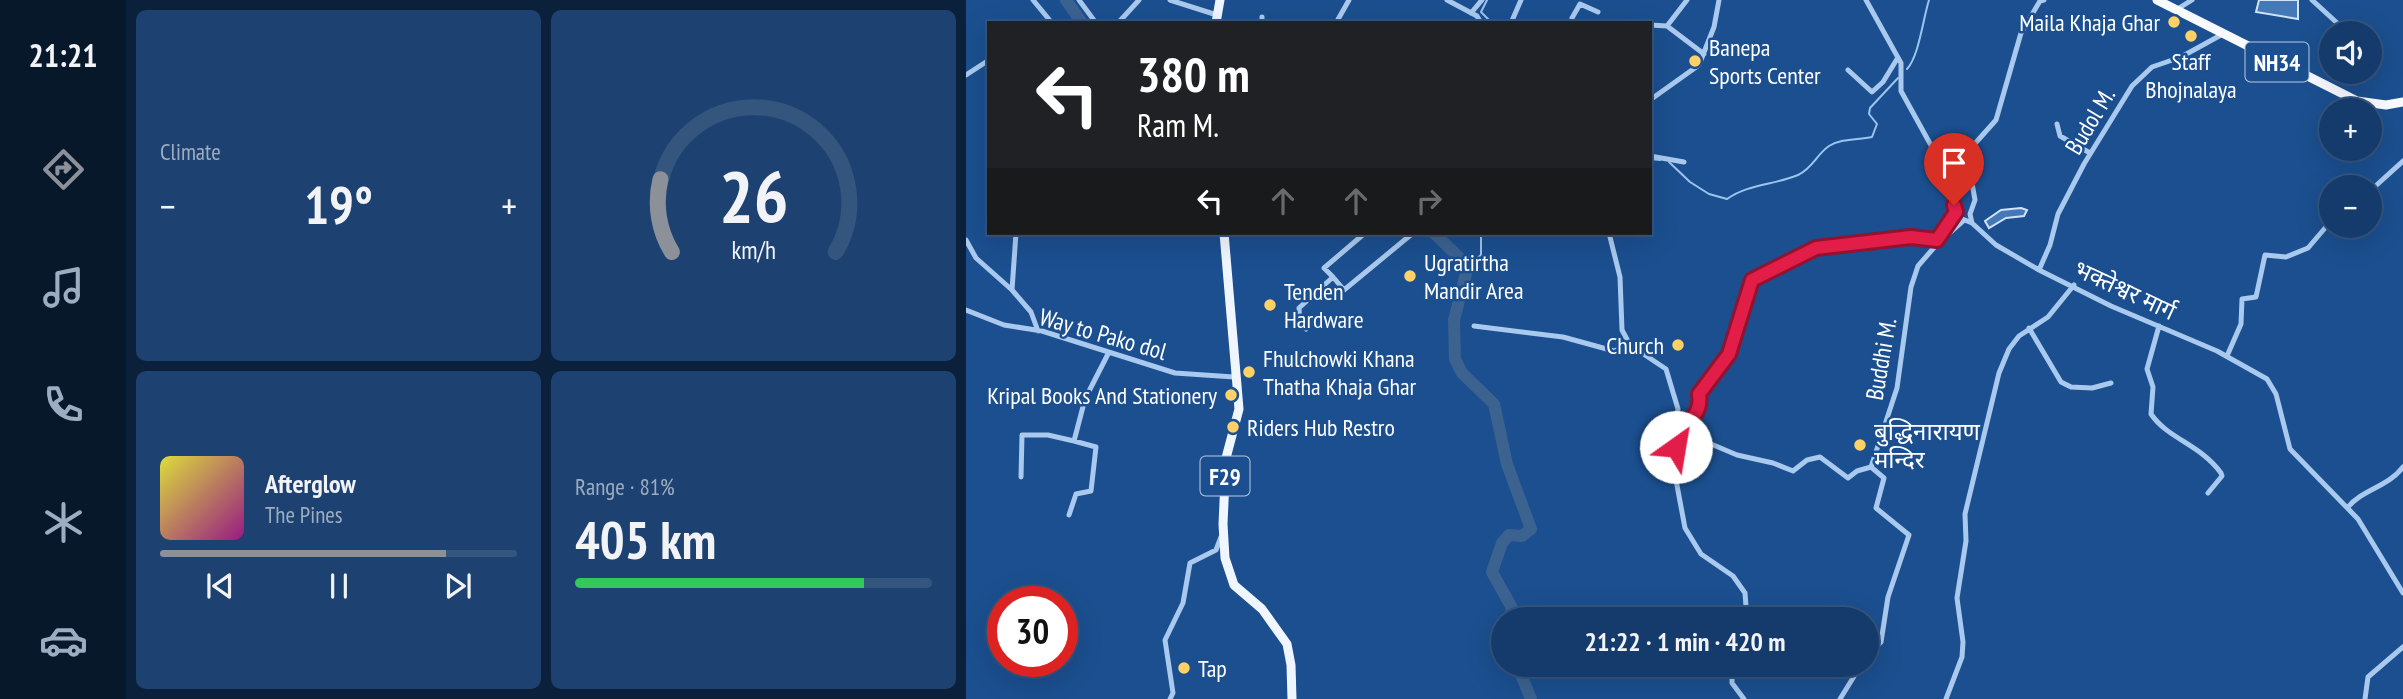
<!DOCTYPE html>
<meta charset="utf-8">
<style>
body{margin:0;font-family:"PT Sans Narrow","Noto Sans Devanagari",sans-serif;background:#1d4271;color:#f1f3f6;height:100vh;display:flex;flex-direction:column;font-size:26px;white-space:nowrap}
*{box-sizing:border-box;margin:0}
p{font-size:23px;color:#9dadc1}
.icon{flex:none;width:38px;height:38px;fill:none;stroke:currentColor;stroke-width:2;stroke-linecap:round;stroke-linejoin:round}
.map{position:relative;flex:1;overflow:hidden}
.drawer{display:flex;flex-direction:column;gap:10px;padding:10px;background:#0b203b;width:840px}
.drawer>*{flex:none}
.hud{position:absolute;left:21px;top:21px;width:665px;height:214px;border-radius:0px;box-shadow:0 7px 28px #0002,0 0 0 2px #33557e;background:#202124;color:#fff;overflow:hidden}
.tools{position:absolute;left:1353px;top:21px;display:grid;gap:14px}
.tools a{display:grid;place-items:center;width:63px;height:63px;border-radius:50%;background:#143b6b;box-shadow:0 7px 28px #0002,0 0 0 2px #33557e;font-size:35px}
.speed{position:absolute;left:21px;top:586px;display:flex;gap:14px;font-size:35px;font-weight:700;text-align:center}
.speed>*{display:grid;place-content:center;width:91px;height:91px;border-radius:50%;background:#143b6b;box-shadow:0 7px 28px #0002,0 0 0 2px #33557e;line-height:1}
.speed .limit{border:10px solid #d22;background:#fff;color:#111}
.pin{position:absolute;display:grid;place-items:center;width:60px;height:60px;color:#fff;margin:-72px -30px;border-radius:50% 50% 50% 0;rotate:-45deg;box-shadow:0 0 7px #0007}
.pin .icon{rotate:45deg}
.me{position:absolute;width:77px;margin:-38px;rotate:32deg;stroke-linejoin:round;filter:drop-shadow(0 0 5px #0008)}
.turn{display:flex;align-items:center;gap:24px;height:147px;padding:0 35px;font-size:32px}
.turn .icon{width:91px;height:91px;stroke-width:2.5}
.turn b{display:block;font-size:49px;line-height:60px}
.lanes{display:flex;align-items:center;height:66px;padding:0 35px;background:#0003;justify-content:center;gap:35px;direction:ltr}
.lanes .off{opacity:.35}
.big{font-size:52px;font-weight:700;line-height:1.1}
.drawer .card{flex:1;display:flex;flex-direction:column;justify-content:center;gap:10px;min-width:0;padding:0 24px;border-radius:10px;background:#1d4271}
.drawer .dial{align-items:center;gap:0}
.dial svg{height:182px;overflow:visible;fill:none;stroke:#33557e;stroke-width:7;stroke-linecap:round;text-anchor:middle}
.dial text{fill:#f1f3f6;stroke:none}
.song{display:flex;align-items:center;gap:21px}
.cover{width:84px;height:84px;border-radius:10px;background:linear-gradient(135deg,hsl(60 70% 55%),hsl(310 70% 35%))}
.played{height:7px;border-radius:4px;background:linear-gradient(90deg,#8c9099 80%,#33557e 80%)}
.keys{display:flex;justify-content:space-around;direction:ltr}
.heat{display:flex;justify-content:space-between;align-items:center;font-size:38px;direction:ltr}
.charge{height:10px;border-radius:5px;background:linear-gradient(90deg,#34c759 81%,#33557e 0)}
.drawer .tiles{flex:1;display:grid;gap:10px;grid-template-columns:repeat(2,1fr)}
.trip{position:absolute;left:525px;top:607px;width:388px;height:70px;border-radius:35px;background:#143b6b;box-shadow:0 7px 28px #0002,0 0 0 2px #33557e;font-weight:700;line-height:70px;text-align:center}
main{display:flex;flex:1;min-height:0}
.tabs{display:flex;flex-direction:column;width:126px;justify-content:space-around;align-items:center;background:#08182b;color:#9dadc1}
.tabs .icon{width:49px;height:49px}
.tabs .on{color:#8c9099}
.tabs b{font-size:32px;color:#f1f3f6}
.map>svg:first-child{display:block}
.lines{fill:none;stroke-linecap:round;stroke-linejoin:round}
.stream{stroke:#9cc4f0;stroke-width:2}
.river{stroke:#3c6290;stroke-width:12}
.building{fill:#4478b7;stroke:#cfe3fa;stroke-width:2}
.minor{stroke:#a9c9ee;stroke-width:5}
.primary{stroke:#f0f6ff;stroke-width:9}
.trunk{stroke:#f8faff;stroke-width:9}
.route-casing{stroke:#92132f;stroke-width:18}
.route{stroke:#e11d48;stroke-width:12}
.poi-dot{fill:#ffd166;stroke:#1b4f8f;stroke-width:2.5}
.labels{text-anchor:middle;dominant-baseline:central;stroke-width:5;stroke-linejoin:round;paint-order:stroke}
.shield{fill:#1b4f8f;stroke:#bbcadd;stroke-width:2}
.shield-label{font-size:23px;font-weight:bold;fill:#fff}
.poi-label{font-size:24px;fill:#fff;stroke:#1b4f8f;text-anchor:start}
.street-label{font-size:24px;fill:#fff;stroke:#1b4f8f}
</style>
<main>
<nav class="tabs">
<b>21:21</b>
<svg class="icon on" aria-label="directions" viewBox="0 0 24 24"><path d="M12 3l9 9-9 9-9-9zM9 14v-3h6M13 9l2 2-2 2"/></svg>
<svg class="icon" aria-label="music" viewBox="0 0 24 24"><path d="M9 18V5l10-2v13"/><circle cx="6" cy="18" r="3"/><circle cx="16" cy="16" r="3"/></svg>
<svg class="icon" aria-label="phone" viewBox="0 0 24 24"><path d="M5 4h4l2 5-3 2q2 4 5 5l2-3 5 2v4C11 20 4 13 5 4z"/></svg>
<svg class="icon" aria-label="climate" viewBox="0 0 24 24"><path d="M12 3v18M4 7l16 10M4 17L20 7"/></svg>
<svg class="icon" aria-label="car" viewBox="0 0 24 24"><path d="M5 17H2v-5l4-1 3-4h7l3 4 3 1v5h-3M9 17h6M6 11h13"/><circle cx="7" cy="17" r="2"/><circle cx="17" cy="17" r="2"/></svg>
</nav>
<section class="drawer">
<div class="tiles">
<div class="card"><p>Climate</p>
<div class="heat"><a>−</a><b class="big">19°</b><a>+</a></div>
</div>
<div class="card dial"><svg viewBox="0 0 100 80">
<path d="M14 69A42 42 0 1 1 86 69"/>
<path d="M14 69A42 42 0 0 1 9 37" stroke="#8c9099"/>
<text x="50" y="56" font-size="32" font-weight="700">26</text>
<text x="50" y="72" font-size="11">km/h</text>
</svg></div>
<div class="card">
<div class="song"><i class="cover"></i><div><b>Afterglow</b><p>The Pines</p></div></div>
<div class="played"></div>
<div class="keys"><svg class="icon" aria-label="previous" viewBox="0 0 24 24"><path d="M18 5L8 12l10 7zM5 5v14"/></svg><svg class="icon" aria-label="pause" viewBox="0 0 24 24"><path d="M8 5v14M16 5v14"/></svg><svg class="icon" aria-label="next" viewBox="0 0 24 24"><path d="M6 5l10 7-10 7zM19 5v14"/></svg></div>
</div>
<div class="card"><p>Range · 81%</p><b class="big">405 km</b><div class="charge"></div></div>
</div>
</section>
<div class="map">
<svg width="1437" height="699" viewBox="0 0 1437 699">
<rect width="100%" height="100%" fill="#1b4f8f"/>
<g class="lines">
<!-- stream -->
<path class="stream" d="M 521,0 L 515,12 L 526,23
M 941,69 C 953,56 957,19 963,0
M 684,159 L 694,160
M 703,162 L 724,182 L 743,194 L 761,199 C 782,184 808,185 832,175 C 847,168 850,155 863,146 C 876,138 892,140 906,137 L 911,124 L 903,114 L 904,108 L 932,78
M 502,266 L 515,255 L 515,233"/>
<!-- river -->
<path class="river" d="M 100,0 L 116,23
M 468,233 L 502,266 L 488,320 L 489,359 L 496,373 L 528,404 L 541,464 L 565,529 L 556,536 L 543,535 L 536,543 L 526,572 L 546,608 L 544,620
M 544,665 L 554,672 L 565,699"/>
</g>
<!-- building -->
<path class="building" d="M 1293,0 L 1332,0 L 1332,19 L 1290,12 Z
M 1055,208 L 1061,210 L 1058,216 L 1040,218 L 1023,228 L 1019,221 L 1035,210 Z"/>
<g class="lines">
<!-- minor -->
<path class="minor" d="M 67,0 L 86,23
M 113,0 L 130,23
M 204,0 L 251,15
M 481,0 L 511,16 L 515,23
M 900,0 L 935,63 L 935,91 L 967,149 L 994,218 L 1006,223 L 1030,245 L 1073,270 L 1145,306 L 1251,351 L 1301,379 L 1310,394 L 1324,449 L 1392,519 L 1437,593
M 1346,0 L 1382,33
M 1210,10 L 1226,0
M 505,13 L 516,0
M 296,17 L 296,23
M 606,18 L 614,4 L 632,12
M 152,23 L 173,0
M 370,23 L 383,0
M 545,23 L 555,0
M 684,25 L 701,26 L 738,54
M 701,26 L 721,0
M 882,70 L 906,92 L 917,82 L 931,59
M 0,75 L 23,60
M 684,100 L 733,65 L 748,27 L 753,0
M 1091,124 L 1094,136 L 1124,153
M 684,156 L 718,162
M 1404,191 L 1437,161
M 1006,223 L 1004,214 L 1009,200 L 1002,161 L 1005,148 L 1030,120 L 1055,33 L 1074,1 L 1078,0
M 50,233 L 46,290 L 65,312 L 72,331
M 643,233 L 654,277 L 656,330 L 664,345 L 700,369 L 712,409 L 707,464 L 719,528 L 735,554 L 767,576 L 779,593 L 781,620
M 0,240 L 10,258 L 46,290
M 1073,270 L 1084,245 L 1092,214 L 1118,164 L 1166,86 L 1186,67 L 1215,57 L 1255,35
M 367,277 L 378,290 L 447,233
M 0,310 L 38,325 L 76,331 L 209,373 L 268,377
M 508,326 L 597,337 L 648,351 L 664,345
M 1193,326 L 1181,369 L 1187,387 L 1185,414 C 1202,439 1234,444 1255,473 L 1256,476 L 1242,493
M 1063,328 L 1095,382 L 1105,387 L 1126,388 L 1145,383
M 340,329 L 334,323 L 333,308 L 367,277 L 358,268 L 399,233
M 1261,356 L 1275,324 L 1276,299 L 1290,297 L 1299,255 L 1320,257 L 1342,248 L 1365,221
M 905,467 L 891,471 L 882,478 L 854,457 L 841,460 L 827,471 L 807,463 L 771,455 L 712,430 C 725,421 736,411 733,394 L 763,354 L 786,280 L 850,248 L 945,237 L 971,240 L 990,212
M 55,477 L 56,435 L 82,435 L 108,441 L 119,399 L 142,354
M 1382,507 C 1397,489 1422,487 1437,467
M 103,515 L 110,494 L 125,491 L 130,447 L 108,441
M 901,656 L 915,642 L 922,597 L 943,535 L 910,508 L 918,478 L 905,467 L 931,388 L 945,287 L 952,266 L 972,243 L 997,221
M 766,665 L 766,683 L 778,699
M 204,699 L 207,693 L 199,640 L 217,603 L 224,563 L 250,550 L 255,537
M 874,699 L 895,665
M 980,699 L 996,657 L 997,642 L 991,598 L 1000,541 L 999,514 L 1033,373 L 1043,349 L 1053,336 L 1082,317 L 1108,285
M 1399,699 L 1402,677 L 1437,647"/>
<!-- primary -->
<path class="primary" d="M 250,23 L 254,0
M 258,233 L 273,409 L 260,458 L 257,524 L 259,558 L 268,585 L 296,609 L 321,644 L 325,665 L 326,699"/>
<!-- trunk -->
<path class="trunk" d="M 1191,0 L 1391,101 L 1420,105 L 1437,102"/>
</g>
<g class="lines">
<!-- route casing -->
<g class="route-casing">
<path id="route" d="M 710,447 L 712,430 C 725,420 736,412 733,394 L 763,354 L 786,280 L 850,248 L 945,237 L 971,240 L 990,212 L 988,205"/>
</g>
<!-- route -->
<use href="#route" class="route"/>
</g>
<!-- markers -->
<g class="poi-dot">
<circle cx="1208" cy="22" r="7"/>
<circle cx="1225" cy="36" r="7"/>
<circle cx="729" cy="61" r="7"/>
<circle cx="444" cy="276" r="7"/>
<circle cx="304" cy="305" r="7"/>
<circle cx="712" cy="345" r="7"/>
<circle cx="283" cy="372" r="7"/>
<circle cx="265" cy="395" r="7"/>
<circle cx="267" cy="427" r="7"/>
<circle cx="894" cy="445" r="7"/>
<circle cx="218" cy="668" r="7"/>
</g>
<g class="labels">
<!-- shield labels -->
<g class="shield">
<rect x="1279.5" y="42.5" width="63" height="39" rx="5"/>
<rect x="234.5" y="456.5" width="49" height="39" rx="5"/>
</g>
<g class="shield-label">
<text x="1311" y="62">NH34</text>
<text x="259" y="476">F29</text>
</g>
<!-- poi labels -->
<g class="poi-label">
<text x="1194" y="22" text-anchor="end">Maila Khaja Ghar</text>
<text x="743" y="47">Banepa<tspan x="743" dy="28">Sports Center</tspan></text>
<text x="1225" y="61" text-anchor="middle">Staff<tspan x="1225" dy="28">Bhojnalaya</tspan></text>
<text x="458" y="262">Ugratirtha<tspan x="458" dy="28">Mandir Area</tspan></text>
<text x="318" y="291">Tenden<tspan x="318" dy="28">Hardware</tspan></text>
<text x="698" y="345" text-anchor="end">Church</text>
<text x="297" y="358">Fhulchowki Khana<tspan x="297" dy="28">Thatha Khaja Ghar</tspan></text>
<text x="251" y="395" text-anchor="end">Kripal Books And Stationery</text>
<text x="281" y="427">Riders Hub Restro</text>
<text x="908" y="431">बुद्धिनारायण<tspan x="908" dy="28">मन्दिर</tspan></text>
<text x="232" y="668">Tap</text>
</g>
<!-- street labels -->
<g class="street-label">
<text transform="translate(1124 121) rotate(-59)">Budol M.</text>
<text transform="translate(1159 290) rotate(25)">भक्तेश्वर मार्ग</text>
<text transform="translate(137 334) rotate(16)">Way to Pako dol</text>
<text transform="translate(915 359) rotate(-80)">Buddhi M.</text>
</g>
</g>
</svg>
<div class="tools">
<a><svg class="icon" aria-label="sound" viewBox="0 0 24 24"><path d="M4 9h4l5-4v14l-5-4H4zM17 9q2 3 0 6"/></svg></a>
<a>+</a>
<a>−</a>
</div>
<div class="speed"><div class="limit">30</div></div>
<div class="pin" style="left:988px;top:205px;background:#d93025"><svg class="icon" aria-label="arrive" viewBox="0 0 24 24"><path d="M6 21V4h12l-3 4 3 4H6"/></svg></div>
<svg class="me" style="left:710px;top:447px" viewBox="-20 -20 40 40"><circle r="19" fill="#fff"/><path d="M0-13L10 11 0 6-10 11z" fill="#e11d48"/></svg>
<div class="trip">21:22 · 1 min · 420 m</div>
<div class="hud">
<div class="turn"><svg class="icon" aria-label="left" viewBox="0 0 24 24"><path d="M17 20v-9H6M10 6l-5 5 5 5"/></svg><div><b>380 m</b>Ram M.</div></div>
<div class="lanes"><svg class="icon" aria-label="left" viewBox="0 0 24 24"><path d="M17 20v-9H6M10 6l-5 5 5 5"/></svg><svg class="icon off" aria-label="ahead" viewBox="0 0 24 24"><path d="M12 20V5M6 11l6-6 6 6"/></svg><svg class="icon off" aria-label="ahead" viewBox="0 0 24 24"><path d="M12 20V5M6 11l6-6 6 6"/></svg><svg class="icon off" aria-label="right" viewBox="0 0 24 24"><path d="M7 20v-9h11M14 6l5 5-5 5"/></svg></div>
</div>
</div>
</main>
